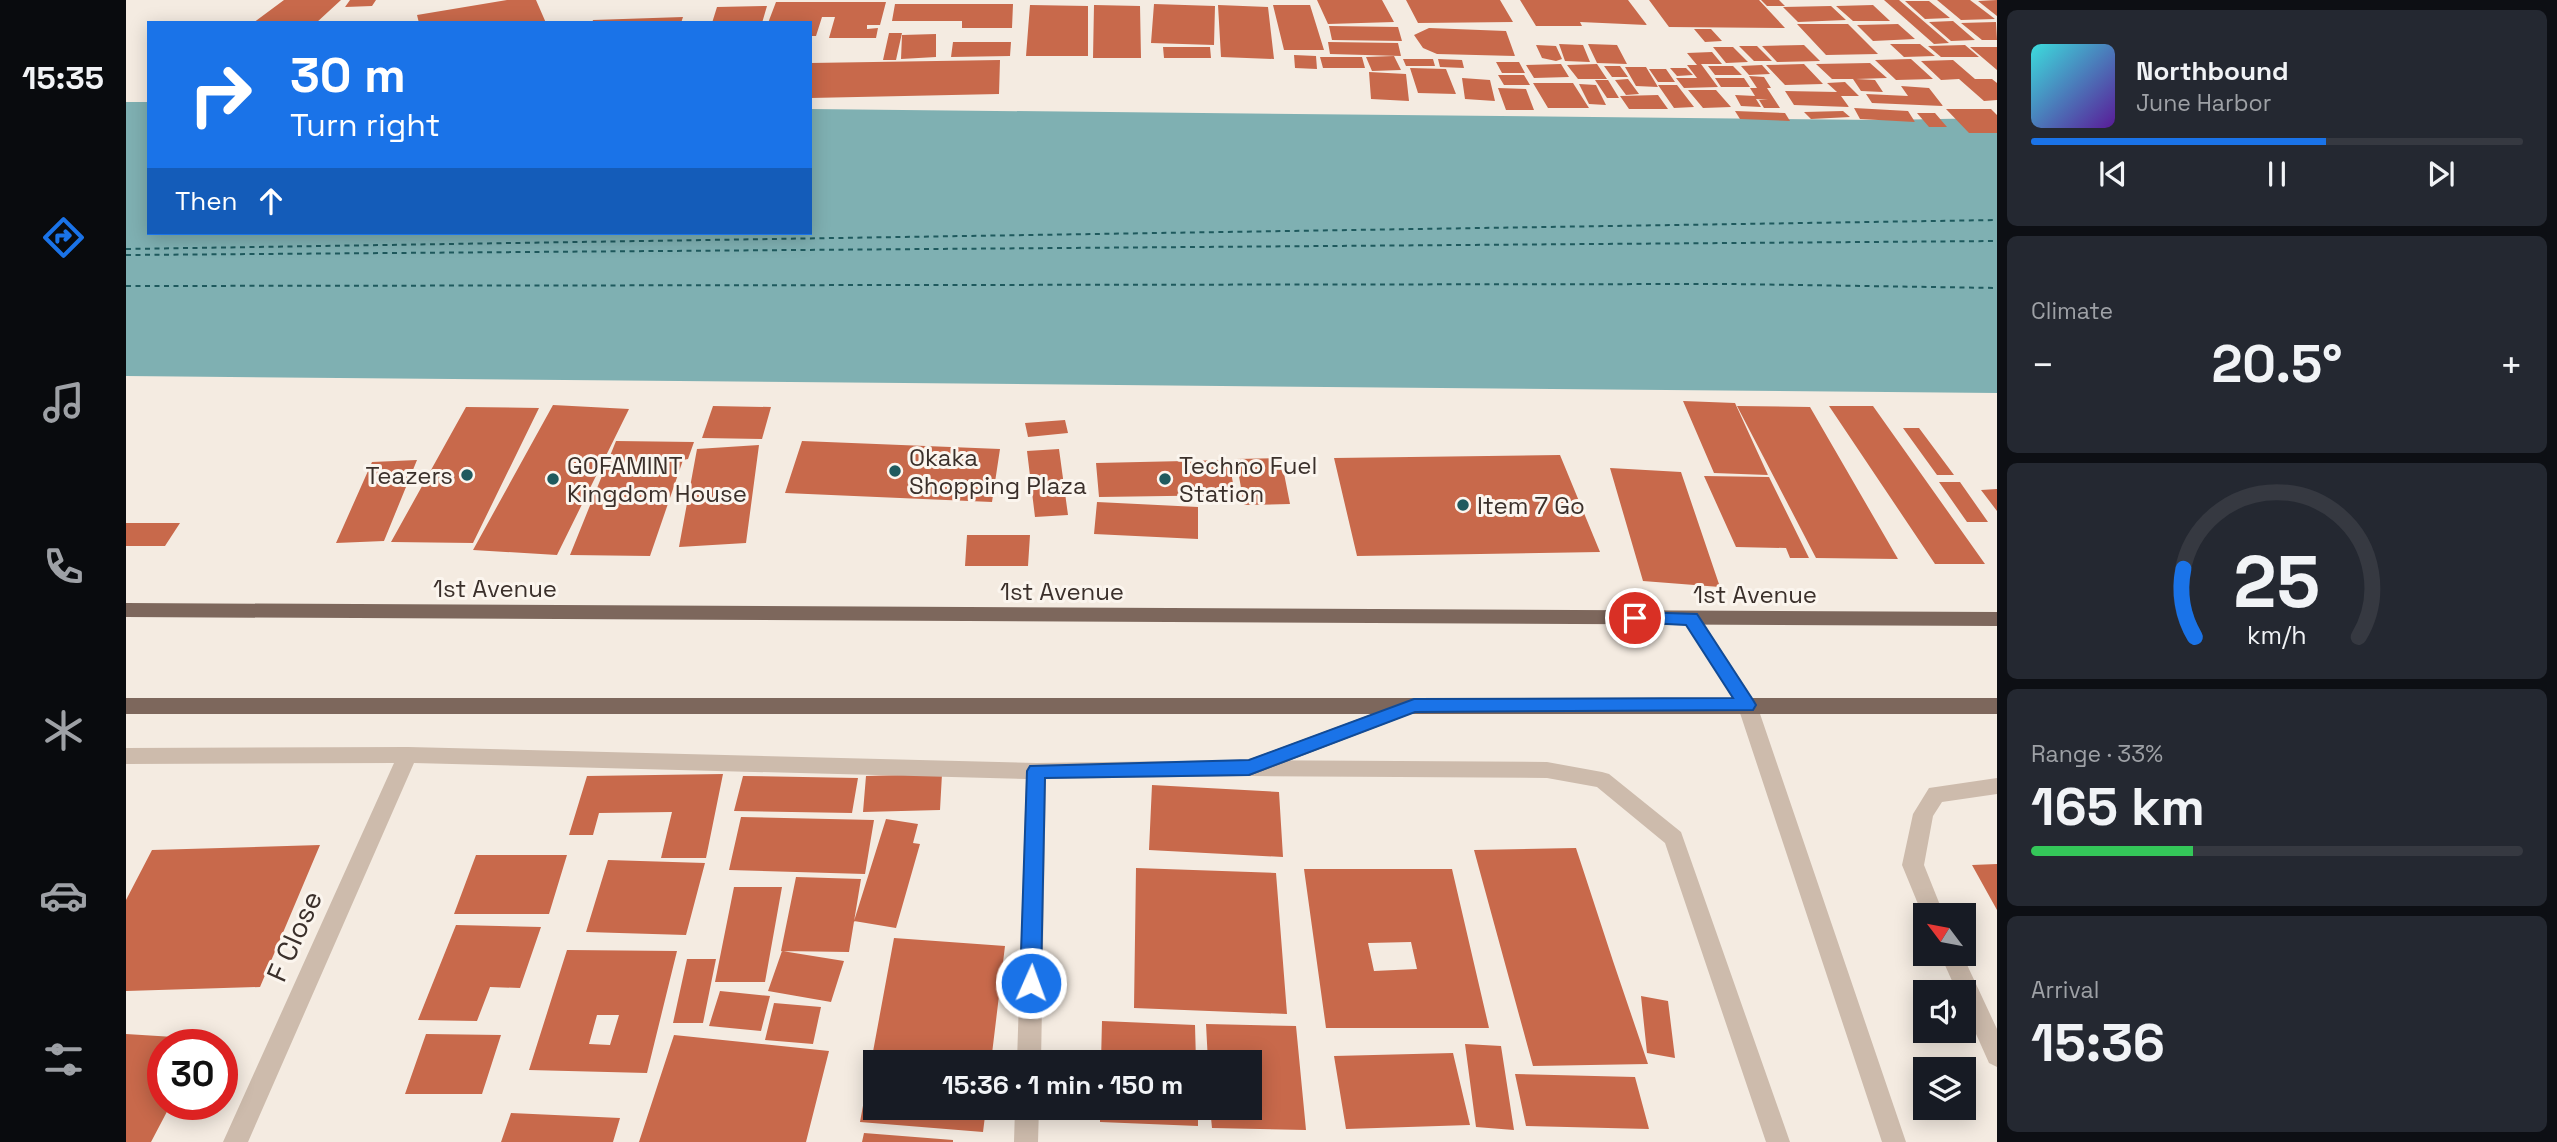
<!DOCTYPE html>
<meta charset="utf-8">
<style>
body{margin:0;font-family:"Space Grotesk",sans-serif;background:#242831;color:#f1f3f6;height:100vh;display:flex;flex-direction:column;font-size:26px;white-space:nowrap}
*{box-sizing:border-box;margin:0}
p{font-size:23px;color:#9ea1a6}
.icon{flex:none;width:38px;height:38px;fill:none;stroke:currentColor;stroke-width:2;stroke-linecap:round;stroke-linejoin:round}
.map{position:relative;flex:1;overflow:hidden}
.details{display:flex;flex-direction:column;gap:10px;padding:10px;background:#0d0f14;width:560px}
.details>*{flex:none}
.banner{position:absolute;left:21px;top:21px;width:665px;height:214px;border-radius:0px;box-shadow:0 4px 18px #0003;background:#1a73e8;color:#fff;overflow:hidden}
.needle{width:46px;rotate:302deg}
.buttons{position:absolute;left:1787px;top:903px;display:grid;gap:14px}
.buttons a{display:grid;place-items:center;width:63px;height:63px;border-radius:0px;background:#171b24;box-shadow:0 4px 18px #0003;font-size:35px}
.speed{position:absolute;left:21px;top:1029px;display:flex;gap:14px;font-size:35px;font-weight:700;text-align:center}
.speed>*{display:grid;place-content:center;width:91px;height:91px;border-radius:50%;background:#171b24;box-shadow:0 4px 18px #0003;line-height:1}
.speed .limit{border:10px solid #d22;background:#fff;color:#111}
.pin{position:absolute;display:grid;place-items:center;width:60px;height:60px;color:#fff;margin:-30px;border:4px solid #fff;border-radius:50%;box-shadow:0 2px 7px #0007}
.me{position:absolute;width:77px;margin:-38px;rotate:2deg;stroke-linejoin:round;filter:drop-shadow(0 0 5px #0008)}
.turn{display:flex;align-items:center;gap:24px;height:147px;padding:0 28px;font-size:32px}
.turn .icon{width:91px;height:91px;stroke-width:2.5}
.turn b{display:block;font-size:49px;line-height:60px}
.then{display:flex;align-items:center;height:66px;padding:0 28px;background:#0003;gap:14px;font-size:26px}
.big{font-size:52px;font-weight:700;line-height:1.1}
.details .card{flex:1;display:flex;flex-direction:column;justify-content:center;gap:10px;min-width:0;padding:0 24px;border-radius:10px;background:#242831}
.details .dial{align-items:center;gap:0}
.dial svg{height:182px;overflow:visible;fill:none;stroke:#363941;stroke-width:7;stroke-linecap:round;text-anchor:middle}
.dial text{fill:#f1f3f6;stroke:none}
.song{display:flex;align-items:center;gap:21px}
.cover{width:84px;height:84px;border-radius:10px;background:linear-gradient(135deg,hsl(180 70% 55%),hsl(270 70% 35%))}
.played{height:7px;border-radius:4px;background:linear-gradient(90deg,#1a73e8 60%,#363941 60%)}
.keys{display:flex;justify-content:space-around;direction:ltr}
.heat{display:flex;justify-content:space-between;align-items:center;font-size:38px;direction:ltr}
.charge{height:10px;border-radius:5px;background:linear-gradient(90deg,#34c759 33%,#363941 0)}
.trip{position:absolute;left:737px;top:1050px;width:399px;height:70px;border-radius:0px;background:#171b24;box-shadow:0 4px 18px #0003;font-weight:700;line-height:70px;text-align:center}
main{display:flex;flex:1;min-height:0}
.dock{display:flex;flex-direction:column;width:126px;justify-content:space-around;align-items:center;background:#090b0e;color:#9ea1a6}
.dock .icon{width:49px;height:49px}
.dock .current{color:#1a73e8}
.dock b{font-size:32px;color:#f1f3f6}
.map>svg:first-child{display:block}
.water{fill:#7fb0b2}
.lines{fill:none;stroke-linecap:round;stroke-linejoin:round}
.ferry{stroke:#1f5a5e;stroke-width:2;stroke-dasharray:5 4.5;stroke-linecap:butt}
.building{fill:#c8694b;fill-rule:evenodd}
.minor{fill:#cdbbac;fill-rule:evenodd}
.major{fill:#7d675c;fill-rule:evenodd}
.route{fill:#1a73e8;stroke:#114b97;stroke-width:2}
.poi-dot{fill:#1f5a5e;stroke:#fbf5ee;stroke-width:2.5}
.labels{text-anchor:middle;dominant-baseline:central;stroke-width:6;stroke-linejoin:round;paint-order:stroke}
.poi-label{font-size:24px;fill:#3b302b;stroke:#fbf5ee;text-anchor:start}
.street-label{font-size:24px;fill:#3b302b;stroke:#fbf5ee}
.near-street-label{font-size:28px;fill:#3b302b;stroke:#fbf5ee}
</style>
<main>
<nav class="dock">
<b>15:35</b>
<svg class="icon current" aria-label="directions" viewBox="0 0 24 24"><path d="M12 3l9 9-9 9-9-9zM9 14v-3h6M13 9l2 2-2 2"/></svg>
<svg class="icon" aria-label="music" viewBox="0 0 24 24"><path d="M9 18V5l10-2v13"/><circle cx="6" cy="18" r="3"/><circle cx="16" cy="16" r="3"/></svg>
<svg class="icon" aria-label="phone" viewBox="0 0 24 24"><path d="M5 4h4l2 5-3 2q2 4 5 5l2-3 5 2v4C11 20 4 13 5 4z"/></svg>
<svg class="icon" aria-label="climate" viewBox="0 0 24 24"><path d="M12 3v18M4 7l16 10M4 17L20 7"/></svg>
<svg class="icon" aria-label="car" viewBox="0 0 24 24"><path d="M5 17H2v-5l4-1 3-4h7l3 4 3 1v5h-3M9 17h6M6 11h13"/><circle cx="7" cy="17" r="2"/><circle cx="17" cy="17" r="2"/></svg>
<svg class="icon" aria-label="filters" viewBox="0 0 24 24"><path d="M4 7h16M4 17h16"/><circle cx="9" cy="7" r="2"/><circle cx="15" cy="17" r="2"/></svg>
</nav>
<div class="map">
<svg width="1871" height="1142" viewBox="0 0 1871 1142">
<rect width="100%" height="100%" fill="#f4ebe1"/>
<!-- water -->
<path class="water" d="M 0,102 L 23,102 L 23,233 L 684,233 L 684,109 L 1755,120 L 1871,118 L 1871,393 L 0,376 Z"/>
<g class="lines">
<!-- ferry -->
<path class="ferry" d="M 0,249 L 1871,220
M 0,255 L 1871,241
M 0,286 L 1605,284 L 1871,288"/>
</g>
<!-- building -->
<path class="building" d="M 158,0 L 215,0 L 190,23 L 127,23 Z
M 224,0 L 250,0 L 246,6 L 219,7 Z
M 381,0 L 410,0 L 420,23 L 293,23 L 291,15 Z
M 1191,0 L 1256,0 L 1268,22 L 1202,24 Z
M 1280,0 L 1374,0 L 1387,22 L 1292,23 Z
M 1394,0 L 1502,0 L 1521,25 L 1454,22 L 1456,26 L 1410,26 Z
M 1523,0 L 1633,0 L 1659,28 L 1543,27 Z
M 1635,0 L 1653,0 L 1659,6 L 1641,6 Z
M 1758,0 L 1773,0 L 1823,43 L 1808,44 Z
M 1811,0 L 1844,0 L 1869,19 L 1835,20 Z
M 1871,0 L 1871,16 L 1852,1 Z
M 1779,1 L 1803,1 L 1824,18 L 1799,19 Z
M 650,2 L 760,2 L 754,25 L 741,25 L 741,29 L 752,28 L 750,38 L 703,38 L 709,17 L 696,17 L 690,36 L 684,36 L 684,23 L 642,23 Z
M 769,4 L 887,4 L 886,28 L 836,28 L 836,21 L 766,21 Z
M 1028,4 L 1089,6 L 1088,45 L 1025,43 Z
M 904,5 L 962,6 L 962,56 L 900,56 Z
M 968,5 L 1014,6 L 1015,58 L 967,58 Z
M 1092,5 L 1142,7 L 1148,59 L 1095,57 Z
M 1147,5 L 1184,5 L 1198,50 L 1158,50 Z
M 1747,5 L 1764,21 L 1727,21 L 1710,6 Z
M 641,6 L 636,23 L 586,23 L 591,7 Z
M 1705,6 L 1720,20 L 1672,22 L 1657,7 Z
M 557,17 L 555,23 L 466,23 L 467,20 Z
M 1827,21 L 1849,40 L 1825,41 L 1803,22 Z
M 1870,22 L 1871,40 L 1856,40 L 1835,23 Z
M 1671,24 L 1722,24 L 1752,54 L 1700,55 Z
M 1772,24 L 1789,39 L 1747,41 L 1731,25 Z
M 1203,26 L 1272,27 L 1276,41 L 1206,40 Z
M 1303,28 L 1380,31 L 1389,56 L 1311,54 L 1297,48 L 1288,35 Z
M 1568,29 L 1585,29 L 1596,41 L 1579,42 Z
M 763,33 L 776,33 L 770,60 L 757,60 Z
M 810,34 L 810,57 L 775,59 L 776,35 Z
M 827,42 L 885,42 L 884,56 L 825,57 Z
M 1202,42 L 1272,43 L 1275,56 L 1204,54 Z
M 1433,44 L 1457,45 L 1464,62 L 1439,61 Z
M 1462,44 L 1491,45 L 1501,64 L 1471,63 Z
M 1764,44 L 1794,44 L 1809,56 L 1778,57 Z
M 1410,45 L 1430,46 L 1436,59 L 1430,61 L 1416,58 Z
M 1678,45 L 1694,61 L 1651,62 L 1636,46 Z
M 1839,45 L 1853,57 L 1815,57 L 1802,46 Z
M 1613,46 L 1631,46 L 1646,61 L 1628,61 Z
M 1037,47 L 1084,47 L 1085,58 L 1038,58 Z
M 1587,47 L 1607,47 L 1622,62 L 1600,63 Z
M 1844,47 L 1871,47 L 1871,70 Z
M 1586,52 L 1596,64 L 1575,64 L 1592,87 L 1558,88 L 1550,78 L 1571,78 L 1561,65 L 1571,65 L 1561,53 Z
M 1168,55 L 1190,56 L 1191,69 L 1169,68 Z
M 1268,56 L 1275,70 L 1246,71 L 1240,57 Z
M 1194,57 L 1236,57 L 1239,68 L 1197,68 Z
M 1277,59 L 1307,59 L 1309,66 L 1280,66 Z
M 1312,59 L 1336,60 L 1338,68 L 1314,67 Z
M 1785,59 L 1807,79 L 1770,80 L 1749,60 Z
M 874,60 L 873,94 L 684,98 L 684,63 Z
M 1827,60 L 1849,79 L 1866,79 L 1871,83 L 1871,100 L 1858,101 L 1833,79 L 1815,80 L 1795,61 Z
M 1370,62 L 1393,62 L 1399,73 L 1376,73 Z
M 1744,63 L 1761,78 L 1730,79 L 1749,80 L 1757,92 L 1735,91 L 1727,79 L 1706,79 L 1690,64 Z
M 1435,64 L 1443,77 L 1408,78 L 1400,65 Z
M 1471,64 L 1481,79 L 1452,79 L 1441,65 Z
M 1678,64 L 1697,84 L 1659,85 L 1640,65 Z
M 1636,65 L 1644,74 L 1623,75 L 1615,66 Z
M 1478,66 L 1494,66 L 1502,77 L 1486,77 Z
M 1582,66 L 1607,66 L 1616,75 L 1589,75 Z
M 1499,67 L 1520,67 L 1532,87 L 1510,86 Z
M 1284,68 L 1320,69 L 1330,94 L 1292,93 Z
M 1544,68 L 1560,68 L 1567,75 L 1551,76 Z
M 1523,69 L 1540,69 L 1549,82 L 1532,82 Z
M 1243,72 L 1280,74 L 1283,101 L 1245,99 Z
M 1372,75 L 1398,75 L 1404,85 L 1378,85 Z
M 1623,76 L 1638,77 L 1645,88 L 1641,88 L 1654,108 L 1638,108 L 1633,100 L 1642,100 L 1630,99 L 1635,107 L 1615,106 L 1609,95 L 1629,96 L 1624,88 L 1631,88 Z
M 1336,78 L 1364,80 L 1369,101 L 1339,99 Z
M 1589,78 L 1618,78 L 1624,87 L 1595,87 Z
M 1502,79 L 1513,94 L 1500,95 L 1489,80 Z
M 1469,80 L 1482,80 L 1493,98 L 1481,98 Z
M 1719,82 L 1733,96 L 1715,96 L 1723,107 L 1668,105 L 1659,91 L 1711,92 L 1701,83 Z
M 1407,83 L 1447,83 L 1463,108 L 1422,108 Z
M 1453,84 L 1470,85 L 1480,105 L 1463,104 Z
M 1532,85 L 1551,85 L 1568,107 L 1548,108 Z
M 1775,86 L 1803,88 L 1817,106 L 1746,103 L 1740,94 L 1782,96 Z
M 1372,88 L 1400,89 L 1408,110 L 1380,110 Z
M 1562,90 L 1590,90 L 1605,107 L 1577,108 Z
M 1532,95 L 1542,109 L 1503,109 L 1494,96 Z
M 1728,108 L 1782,111 L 1789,122 L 1734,119 Z
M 1820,109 L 1865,109 L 1871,115 L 1871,133 L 1843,133 Z
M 1609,111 L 1659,113 L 1664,121 L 1614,119 Z
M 1717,111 L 1724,117 L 1685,119 L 1678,112 Z
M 1791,113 L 1809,113 L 1821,127 L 1803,127 Z
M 1557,401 L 1609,403 L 1642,475 L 1588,473 Z
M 427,405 L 503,409 L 431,555 L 347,550 Z
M 587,406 L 645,407 L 636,439 L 576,438 Z
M 1611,406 L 1684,407 L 1772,559 L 1690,558 Z
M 1703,406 L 1747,406 L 1859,564 L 1809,564 Z
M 340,407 L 413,408 L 347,543 L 265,542 Z
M 939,420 L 942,433 L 902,437 L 899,423 Z
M 1777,428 L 1793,428 L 1828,475 L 1811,475 Z
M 490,441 L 568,442 L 562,459 L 557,460 L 524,556 L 444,555 Z
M 676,441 L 874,449 L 866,502 L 659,493 Z
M 633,445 L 620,543 L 553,547 L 571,449 Z
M 933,449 L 942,515 L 909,517 L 901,451 Z
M 1434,455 L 1474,552 L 1231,556 L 1208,458 Z
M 1155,458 L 1164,504 L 1118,505 L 1110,459 Z
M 291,460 L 258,541 L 210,543 L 246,462 Z
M 1103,460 L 1109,495 L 973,497 L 970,463 Z
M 1484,468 L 1555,472 L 1594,587 L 1517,581 Z
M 1578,476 L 1643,477 L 1683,558 L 1664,558 L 1660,548 L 1610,547 Z
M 1813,482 L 1834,482 L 1862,522 L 1841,522 Z
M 1871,489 L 1871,511 L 1855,490 Z
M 971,502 L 1072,507 L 1072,539 L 968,534 Z
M 0,523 L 54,523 L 39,546 L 0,546 Z
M 841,535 L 904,535 L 902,566 L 839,566 Z
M 597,774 L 580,858 L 535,858 L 546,812 L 473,813 L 467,835 L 443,835 L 461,776 Z
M 816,774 L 814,810 L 737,812 L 740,776 Z
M 617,776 L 732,778 L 726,813 L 608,811 Z
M 1026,785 L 1153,792 L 1157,857 L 1023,850 Z
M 615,817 L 748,820 L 739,874 L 603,870 Z
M 760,819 L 792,824 L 787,843 L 794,844 L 770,928 L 728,921 Z
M 194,845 L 134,987 L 0,991 L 0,900 L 26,850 Z
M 1450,848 L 1487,961 L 1522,1064 L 1407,1066 L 1348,850 Z
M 350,855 L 441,855 L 423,914 L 328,914 Z
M 482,860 L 579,863 L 560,935 L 460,932 Z
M 1871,864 L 1871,910 L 1846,865 Z
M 1010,868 L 1150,873 L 1161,1014 L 1008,1008 Z
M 1178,869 L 1326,869 L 1363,1028 L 1200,1028 ZM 1285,942 L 1291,969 L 1248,971 L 1242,943 Z
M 670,877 L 735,879 L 723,952 L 655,951 Z
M 608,887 L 656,887 L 639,982 L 589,982 Z
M 330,925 L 415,927 L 394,988 L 364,987 L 351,1021 L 292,1020 Z
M 768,938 L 879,946 L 865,1062 L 749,1062 L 749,1108 L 860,1108 L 857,1132 L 734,1122 Z
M 441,950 L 551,951 L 521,1073 L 403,1070 ZM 471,1015 L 493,1015 L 484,1045 L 463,1044 Z
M 656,951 L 718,961 L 705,1002 L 642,991 Z
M 561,959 L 590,959 L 577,1023 L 547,1023 Z
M 594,991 L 644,996 L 635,1031 L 583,1026 Z
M 1515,996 L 1542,1001 L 1549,1058 L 1521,1053 Z
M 648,1003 L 695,1007 L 687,1044 L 639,1040 Z
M 976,1021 L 1069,1025 L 1070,1062 L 975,1062 Z
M 1080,1024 L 1170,1026 L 1180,1130 L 1086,1128 L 1084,1108 L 1124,1108 L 1124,1062 L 1082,1062 Z
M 0,1034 L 80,1039 L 77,1045 L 37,1045 L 37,1104 L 45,1104 L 25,1142 L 0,1142 Z
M 300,1034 L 375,1035 L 356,1094 L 279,1094 Z
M 548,1035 L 703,1051 L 680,1142 L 513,1142 Z
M 1339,1044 L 1375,1046 L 1388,1130 L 1350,1127 Z
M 1327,1053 L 1344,1125 L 1220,1129 L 1208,1056 Z
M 1389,1074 L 1509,1077 L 1523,1129 L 1400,1126 Z
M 974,1108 L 1072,1108 L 1072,1126 L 974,1122 Z
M 385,1113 L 494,1118 L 487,1142 L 375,1142 Z
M 738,1133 L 827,1140 L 827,1142 L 736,1142 Z"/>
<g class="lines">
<!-- minor -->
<path class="minor" d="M 1565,611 L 1571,613 L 1631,705 L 1780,1142 L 1756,1142 L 1612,707 L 1556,618 L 1559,613 Z
M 282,747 L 910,763 L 1123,760 L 1421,762 L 1476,772 L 1483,774 L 1555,832 L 1664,1142 L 1640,1142 L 1539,843 L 1471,787 L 1421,778 L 1123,776 L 920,779 L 915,1062 L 891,1062 L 900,779 L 288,763 L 122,1142 L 97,1142 L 268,763 L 0,764 L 0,748 Z
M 1871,778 L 1871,794 L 1816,802 L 1807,816 L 1798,865 L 1818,915 L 1799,915 L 1799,921 L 1776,865 L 1787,814 L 1803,788 Z
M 1814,954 L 1836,954 L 1871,1029 L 1871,1067 L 1863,1063 L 1838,1007 L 1838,992 L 1831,992 Z
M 889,1108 L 913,1108 L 912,1142 L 888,1142 Z"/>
<!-- major -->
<path class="major" d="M 0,603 L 1871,612 L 1871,626 L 0,617 Z
M 0,698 L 1871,698 L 1871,714 L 1285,714 L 1123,776 L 1116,774 L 1113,768 L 1116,762 L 1246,714 L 0,714 Z"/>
</g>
<!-- route -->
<path class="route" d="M 1509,612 L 1571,614 L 1627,700 L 1630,705 L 1627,710 L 1289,712 L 1123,775 L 919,778 L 915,983 L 912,990 L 905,993 L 897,990 L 894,983 L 901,771 L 904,766 L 1123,760 L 1288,699 L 1607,698 L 1560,625 L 1503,622 L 1501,618 L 1503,614 Z"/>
<!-- markers -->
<g class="poi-dot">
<circle cx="769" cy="471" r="7"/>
<circle cx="341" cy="475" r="7"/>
<circle cx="427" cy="479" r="7"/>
<circle cx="1039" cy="479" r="7"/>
<circle cx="1337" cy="505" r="7"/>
</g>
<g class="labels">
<!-- poi labels -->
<g class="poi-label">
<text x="783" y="457">Okaka<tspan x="783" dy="28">Shopping Plaza</tspan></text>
<text x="441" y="465">GOFAMINT<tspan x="441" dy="28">Kingdom House</tspan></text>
<text x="1053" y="465">Techno Fuel<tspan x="1053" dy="28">Station</tspan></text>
<text x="327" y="475" text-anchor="end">Teazers</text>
<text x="1351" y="505">Item 7 Go</text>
</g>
<!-- street labels -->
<g class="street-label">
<text x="369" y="588">1st Avenue</text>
<text x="936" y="591">1st Avenue</text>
<text x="1629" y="594">1st Avenue</text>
</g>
<!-- near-street labels -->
<g class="near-street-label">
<text transform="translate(168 936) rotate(-66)">F Close</text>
</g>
</g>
</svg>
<div class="buttons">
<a><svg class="needle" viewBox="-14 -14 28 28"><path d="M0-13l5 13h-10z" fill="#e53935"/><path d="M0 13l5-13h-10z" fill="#9ea1a6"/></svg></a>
<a><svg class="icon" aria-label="sound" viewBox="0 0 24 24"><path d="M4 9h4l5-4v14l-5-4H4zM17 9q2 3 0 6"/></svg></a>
<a><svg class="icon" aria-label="layers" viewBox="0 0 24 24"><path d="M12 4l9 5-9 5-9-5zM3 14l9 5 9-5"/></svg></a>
</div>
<div class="speed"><div class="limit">30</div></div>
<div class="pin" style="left:1509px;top:618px;background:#d93025"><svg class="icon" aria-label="arrive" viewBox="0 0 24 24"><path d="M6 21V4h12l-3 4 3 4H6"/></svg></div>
<svg class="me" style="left:905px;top:983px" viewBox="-20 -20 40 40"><circle r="17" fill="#1a73e8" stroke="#fff" stroke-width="3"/><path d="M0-11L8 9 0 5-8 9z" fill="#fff"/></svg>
<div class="trip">15:36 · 1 min · 150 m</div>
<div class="banner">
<div class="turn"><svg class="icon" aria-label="right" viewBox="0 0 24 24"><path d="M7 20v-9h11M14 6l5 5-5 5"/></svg><div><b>30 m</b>Turn right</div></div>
<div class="then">Then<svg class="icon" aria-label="ahead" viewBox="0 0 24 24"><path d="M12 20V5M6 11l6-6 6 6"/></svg></div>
</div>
</div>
<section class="details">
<div class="card">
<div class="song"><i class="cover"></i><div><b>Northbound</b><p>June Harbor</p></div></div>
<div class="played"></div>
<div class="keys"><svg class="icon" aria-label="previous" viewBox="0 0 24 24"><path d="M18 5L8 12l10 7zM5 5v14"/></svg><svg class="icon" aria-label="pause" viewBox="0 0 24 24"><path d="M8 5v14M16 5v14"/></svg><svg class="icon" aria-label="next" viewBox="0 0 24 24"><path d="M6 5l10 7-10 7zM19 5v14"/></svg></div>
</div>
<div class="card"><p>Climate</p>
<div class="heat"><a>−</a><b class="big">20.5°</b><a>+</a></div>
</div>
<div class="card dial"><svg viewBox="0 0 100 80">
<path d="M14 69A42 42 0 1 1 86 69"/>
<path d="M14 69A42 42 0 0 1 9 39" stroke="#1a73e8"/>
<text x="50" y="56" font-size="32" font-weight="700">25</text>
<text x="50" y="72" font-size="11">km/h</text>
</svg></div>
<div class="card"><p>Range · 33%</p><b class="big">165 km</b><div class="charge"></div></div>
<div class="card"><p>Arrival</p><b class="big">15:36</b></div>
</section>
</main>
